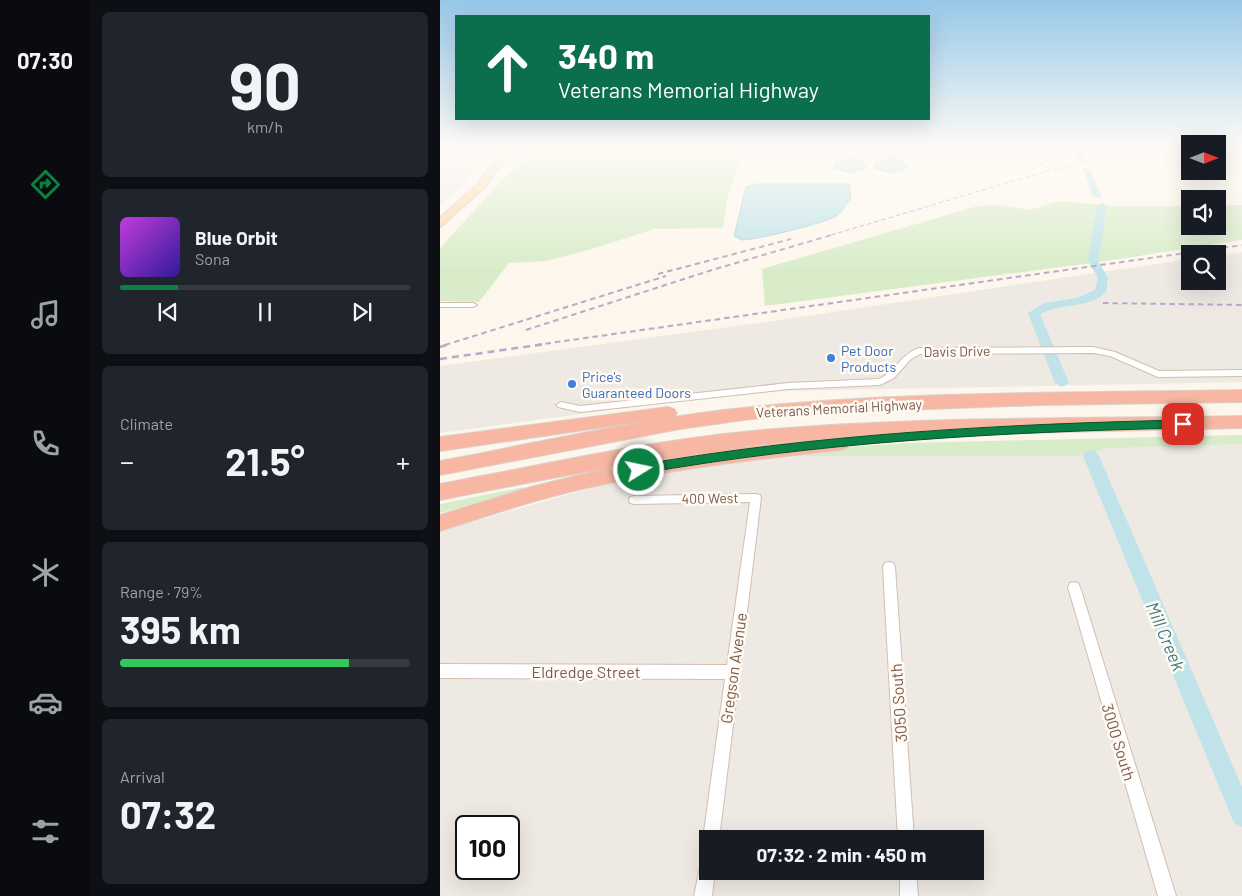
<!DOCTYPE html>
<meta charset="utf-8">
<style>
body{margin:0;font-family:Barlow,sans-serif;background:#20242c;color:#f1f3f6;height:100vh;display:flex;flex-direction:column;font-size:19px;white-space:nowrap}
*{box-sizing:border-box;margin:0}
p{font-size:16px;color:#9ea1a6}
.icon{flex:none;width:28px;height:28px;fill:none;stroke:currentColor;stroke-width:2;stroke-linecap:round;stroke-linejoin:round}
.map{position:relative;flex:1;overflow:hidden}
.side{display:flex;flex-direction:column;gap:12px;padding:12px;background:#0d0f14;width:350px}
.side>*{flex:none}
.hud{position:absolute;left:15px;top:15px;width:475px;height:105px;border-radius:0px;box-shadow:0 5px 20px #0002;background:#0b6e4f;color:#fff;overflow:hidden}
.needle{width:32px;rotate:90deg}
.buttons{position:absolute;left:741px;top:135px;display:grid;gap:10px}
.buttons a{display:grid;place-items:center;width:45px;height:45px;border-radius:0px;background:#171b24;box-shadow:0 5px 20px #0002;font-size:25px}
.speed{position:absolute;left:15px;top:815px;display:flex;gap:10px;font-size:25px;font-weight:700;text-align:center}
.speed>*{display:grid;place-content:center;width:65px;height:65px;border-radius:50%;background:#171b24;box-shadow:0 5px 20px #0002;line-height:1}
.speed .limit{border:2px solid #111;border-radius:8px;background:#fff;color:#111}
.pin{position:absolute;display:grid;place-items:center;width:42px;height:42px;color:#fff;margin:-21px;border-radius:10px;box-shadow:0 2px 8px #0006}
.me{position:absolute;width:55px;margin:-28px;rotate:80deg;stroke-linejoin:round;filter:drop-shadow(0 0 4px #0008)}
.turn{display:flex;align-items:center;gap:18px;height:105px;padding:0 20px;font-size:22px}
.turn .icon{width:65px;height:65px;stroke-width:2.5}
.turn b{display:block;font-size:35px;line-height:42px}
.big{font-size:38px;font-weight:700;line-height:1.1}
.side .tile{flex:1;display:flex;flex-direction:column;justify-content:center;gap:8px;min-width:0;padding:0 18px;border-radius:8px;background:#20242c}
.side .dial{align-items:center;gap:0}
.dial b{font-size:65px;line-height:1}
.song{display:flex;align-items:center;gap:15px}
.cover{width:60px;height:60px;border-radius:8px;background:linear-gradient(135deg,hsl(290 70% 55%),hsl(250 70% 35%))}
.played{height:5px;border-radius:2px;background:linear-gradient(90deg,#0b8043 20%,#363941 20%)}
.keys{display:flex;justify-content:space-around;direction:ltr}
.heat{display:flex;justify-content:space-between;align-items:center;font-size:28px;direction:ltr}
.charge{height:8px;border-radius:4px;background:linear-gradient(90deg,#34c759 79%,#363941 0)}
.trip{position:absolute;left:259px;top:830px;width:285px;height:50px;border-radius:0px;background:#171b24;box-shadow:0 5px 20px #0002;font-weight:700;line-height:50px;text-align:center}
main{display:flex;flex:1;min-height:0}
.tabs{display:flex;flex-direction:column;width:90px;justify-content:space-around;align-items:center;background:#090b0e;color:#9ea1a6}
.tabs .icon{width:35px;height:35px}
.tabs .active{color:#0b8043}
.tabs b{font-size:22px;color:#f1f3f6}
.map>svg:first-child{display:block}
.industrial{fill:#efe9e4;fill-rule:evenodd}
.green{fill:#d8ecc9}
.water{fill:#bfe3e8;stroke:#a5d3da}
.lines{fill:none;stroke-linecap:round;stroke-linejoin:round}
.stream{stroke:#a5d3da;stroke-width:1}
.river{fill:#bfe3e8;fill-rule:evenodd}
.minor-casing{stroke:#d1beb0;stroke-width:2}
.primary-casing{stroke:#dad1cd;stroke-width:3}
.motorway-casing{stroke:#dad1cd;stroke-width:2}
.minor{fill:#fff;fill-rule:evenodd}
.primary{fill:#fbd9a5;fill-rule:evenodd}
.motorway{fill:#f7b7a3;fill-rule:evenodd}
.rail-far2{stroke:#b9a8c9;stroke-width:1;stroke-dasharray:4.5 3;stroke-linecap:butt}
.rail-far1{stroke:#b9a8c9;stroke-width:2;stroke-dasharray:5.5 4;stroke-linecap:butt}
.rail{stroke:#b9a8c9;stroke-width:2.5;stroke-dasharray:7 5;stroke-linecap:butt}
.route{fill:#0b8043;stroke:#07532c}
.shop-dot{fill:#3f7fe0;stroke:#fffaf3;stroke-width:2}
.labels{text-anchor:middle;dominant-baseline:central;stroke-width:5;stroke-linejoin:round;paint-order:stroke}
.shop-label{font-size:14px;fill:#366cbe;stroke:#fffaf3;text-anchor:start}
.street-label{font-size:14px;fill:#7a5c4d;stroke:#fffaf3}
.near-street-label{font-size:16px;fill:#7a5c4d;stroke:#fffaf3}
.near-water-label{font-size:18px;font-style:italic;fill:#437c86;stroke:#fffaf3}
</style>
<main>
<nav class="tabs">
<b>07:30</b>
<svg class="icon active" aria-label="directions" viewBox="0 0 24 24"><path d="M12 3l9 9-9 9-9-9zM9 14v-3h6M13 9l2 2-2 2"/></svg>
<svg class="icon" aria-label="music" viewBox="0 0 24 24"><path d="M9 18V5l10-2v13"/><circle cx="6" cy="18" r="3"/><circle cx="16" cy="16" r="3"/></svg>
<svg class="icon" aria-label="phone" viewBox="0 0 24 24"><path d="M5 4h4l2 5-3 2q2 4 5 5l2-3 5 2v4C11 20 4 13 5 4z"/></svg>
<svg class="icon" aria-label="climate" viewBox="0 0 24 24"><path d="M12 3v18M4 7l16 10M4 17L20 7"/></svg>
<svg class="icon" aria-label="car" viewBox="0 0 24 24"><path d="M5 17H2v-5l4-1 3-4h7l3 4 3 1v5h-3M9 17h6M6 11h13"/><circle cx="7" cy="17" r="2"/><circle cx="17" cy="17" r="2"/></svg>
<svg class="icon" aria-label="filters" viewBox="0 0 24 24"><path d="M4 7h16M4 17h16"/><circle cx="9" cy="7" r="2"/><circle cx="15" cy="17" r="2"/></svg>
</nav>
<section class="side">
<div class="tile dial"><b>90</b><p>km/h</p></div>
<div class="tile">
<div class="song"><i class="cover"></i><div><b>Blue Orbit</b><p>Sona</p></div></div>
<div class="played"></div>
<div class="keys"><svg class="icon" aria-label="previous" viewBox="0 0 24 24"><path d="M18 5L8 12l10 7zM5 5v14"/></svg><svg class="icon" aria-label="pause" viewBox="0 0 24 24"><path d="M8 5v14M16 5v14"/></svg><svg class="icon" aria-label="next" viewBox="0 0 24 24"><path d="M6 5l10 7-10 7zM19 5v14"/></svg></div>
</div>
<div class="tile"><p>Climate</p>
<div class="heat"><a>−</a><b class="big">21.5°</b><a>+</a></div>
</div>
<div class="tile"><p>Range · 79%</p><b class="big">395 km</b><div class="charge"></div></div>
<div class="tile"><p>Arrival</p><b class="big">07:32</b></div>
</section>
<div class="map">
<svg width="802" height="896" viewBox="0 0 802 896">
<rect width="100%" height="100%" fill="#fdf6ec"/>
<!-- industrial -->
<path class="industrial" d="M 0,148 L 52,148 L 28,179 L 0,205 Z
M 645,148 L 692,148 L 652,161 Z
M 802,252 L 802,382 L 343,391 L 281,395 L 0,433 L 0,366 L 326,322 L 750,259 L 750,281 L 778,281 L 778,256 Z
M 802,443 L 802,896 L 0,896 L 0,531 L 172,482 L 350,453 ZM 26,826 L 69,826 L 69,869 L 26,869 ZM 268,839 L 535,839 L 535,871 L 268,871 Z"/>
<!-- green -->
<path class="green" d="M 87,148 L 303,148 L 287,200 L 283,228 L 214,229 L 152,249 L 106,261 L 69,263 L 39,302 L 0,301 L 0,248 L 65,177 L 101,150 Z
M 618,201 L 675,206 L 750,206 L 750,226 L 778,226 L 778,205 L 802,205 L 802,240 L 666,261 L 325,306 L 322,269 L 538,206 L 559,205 L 590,210 Z
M 802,435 L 802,444 L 670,448 L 635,456 L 342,456 L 407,447 L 468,443 Z
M 84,487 L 84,490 L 0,513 L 0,504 Z"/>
<!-- water -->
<path class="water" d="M 433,148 L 462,148 L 465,150 C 459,160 441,158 432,152 Z
M 412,159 L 422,161 L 426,168 L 410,173 L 393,168 L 396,161 Z
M 446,159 L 463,161 L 467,168 L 451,173 L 434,168 L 434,163 Z
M 315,184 L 409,184 L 411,199 L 408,201 C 405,207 402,212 396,216 C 386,223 315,240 302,240 L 294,236 L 306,187 Z"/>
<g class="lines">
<!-- stream -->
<path class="stream" d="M 428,148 L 429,158 L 460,158
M 476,148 L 477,151"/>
<!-- river -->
<path class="river" d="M 634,148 L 642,148 L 645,163 L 639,163 Z
M 643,168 L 650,170 L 661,196 L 660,198 L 653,196 Z
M 662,203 L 667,206 L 658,261 L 668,278 L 666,292 C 649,309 620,303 600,314 L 629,383 L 622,387 L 615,383 L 588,313 L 604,303 L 637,298 L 655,290 L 658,278 L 648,261 L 657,206 Z
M 651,450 L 656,452 L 659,456 L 802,787 L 802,827 L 794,823 L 643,456 L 646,452 Z"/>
<!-- minor casing -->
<g class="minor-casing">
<path id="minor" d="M 647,148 L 651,148 L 653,155 L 649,155 Z
M 0,303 L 33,303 L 37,305 L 33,307 L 0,307 Z
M 653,347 L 675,352 L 719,371 L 802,370 L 802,376 L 718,377 L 670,356 L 653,353 L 480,354 L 471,359 L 454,378 L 440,385 L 348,389 L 140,412 L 118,407 L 116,405 L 121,402 L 140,406 L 348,383 L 439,379 C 455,372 461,354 479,348 Z
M 316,494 L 320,495 L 321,498 L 279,839 L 268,839 L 268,846 L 265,845 L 263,839 L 285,679 L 0,678 L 0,664 L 287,665 L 310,502 L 194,504 L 190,503 L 189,500 L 190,497 L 194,496 Z
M 449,562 L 453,563 L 455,567 L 474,839 L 458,839 L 443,567 L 445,563 Z
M 634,582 L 638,583 L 640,587 L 736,896 L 718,896 L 628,587 L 630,583 Z
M 268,856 L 268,871 L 275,871 L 272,896 L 254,896 L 262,858 Z
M 460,871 L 476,871 L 478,896 L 460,896 Z"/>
</g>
<!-- primary casing -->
<g class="primary-casing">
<path id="primary" d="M 65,148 L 73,148 L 44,188 L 0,227 L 0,218 L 38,184 Z"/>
</g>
<!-- motorway casing -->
<g class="motorway-casing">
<path id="motorway" d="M 802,390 L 802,402 L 601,405 L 407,412 L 311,419 L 240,429 L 0,475 L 0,461 C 103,442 207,417 312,407 C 473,391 640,393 802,390 Z
M 228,407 L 234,409 L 237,413 L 234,417 L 0,451 L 0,437 Z
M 802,416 L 802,428 L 401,437 L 407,438 L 409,443 L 407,448 L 400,450 C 320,459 239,468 160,485 C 106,496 53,514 0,531 L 0,515 L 91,487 L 159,470 L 263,452 L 381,438 C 251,450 127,475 0,500 L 0,484 C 103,465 207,441 312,431 C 473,416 640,419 802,416 Z"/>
</g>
<!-- minor -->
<use href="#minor" class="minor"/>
<!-- primary -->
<use href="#primary" class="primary"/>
<!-- motorway -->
<use href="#motorway" class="motorway"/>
<!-- rail-far2 -->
<path class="rail-far2" d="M 593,166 L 601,158 L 600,148
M 593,169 L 610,159 L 612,154 L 609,148
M 391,235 L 607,171 L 670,158 L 697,148"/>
<!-- rail-far1 -->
<path class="rail-far1" d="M 218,274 L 351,239
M 663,303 L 802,305
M 86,330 L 272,270 L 395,234
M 5,345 L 226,276
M 96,345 L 802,245"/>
<!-- rail -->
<path class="rail" d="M 0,347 L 9,344
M 0,359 L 105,344"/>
</g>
<!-- sky -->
<linearGradient id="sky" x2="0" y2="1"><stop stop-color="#97c7e8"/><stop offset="0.54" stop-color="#fefbf6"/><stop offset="1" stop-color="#fefbf6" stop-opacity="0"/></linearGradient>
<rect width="802" height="273" fill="url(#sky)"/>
<!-- route -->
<path class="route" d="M 743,420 L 748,424 L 743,428 C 561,432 378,442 199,474 L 193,470 L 199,465 C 378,434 561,424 743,420 Z"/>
<!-- markers -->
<g class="shop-dot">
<circle cx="391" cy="358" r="5"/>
<circle cx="132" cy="384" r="5"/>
</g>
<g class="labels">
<!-- shop labels -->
<g class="shop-label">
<text x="401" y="350">Pet Door<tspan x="401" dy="16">Products</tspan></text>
<text x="142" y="376">Price's<tspan x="142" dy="16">Guaranteed Doors</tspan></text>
</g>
<!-- street labels -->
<g class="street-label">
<text transform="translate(517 351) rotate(-1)">Davis Drive</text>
<text transform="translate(399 408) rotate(-3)">Veterans Memorial Highway</text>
<text transform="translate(270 498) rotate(-1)">400 West</text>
</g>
<!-- near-street labels -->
<g class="near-street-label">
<text transform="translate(293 668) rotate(-82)">Gregson Avenue</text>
<text x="146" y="671">Eldredge Street</text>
<text transform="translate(458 703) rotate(-94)">3050 South</text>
<text transform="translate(679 742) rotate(73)">3000 South</text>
</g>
<!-- near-water labels -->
<g class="near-water-label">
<text transform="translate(726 636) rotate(67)">Mill Creek</text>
</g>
</g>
</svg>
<div class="buttons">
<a><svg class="needle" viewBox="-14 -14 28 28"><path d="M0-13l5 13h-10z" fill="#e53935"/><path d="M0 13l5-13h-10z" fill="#9ea1a6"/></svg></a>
<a><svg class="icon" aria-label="sound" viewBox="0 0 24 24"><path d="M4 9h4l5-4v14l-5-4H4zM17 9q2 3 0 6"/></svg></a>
<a><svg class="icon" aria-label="search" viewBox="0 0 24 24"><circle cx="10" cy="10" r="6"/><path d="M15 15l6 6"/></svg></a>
</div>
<div class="speed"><div class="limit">100</div></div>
<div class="pin" style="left:743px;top:424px;background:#d93025"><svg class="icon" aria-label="arrive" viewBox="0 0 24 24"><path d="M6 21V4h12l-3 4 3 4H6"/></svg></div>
<svg class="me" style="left:199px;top:470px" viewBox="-20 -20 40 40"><circle r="17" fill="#0b8043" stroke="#fff" stroke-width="3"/><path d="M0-11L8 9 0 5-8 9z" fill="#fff"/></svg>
<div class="trip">07:32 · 2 min · 450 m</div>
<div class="hud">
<div class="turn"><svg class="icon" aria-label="ahead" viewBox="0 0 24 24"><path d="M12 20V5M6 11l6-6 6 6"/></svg><div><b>340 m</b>Veterans Memorial Highway</div></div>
</div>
</div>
</main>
